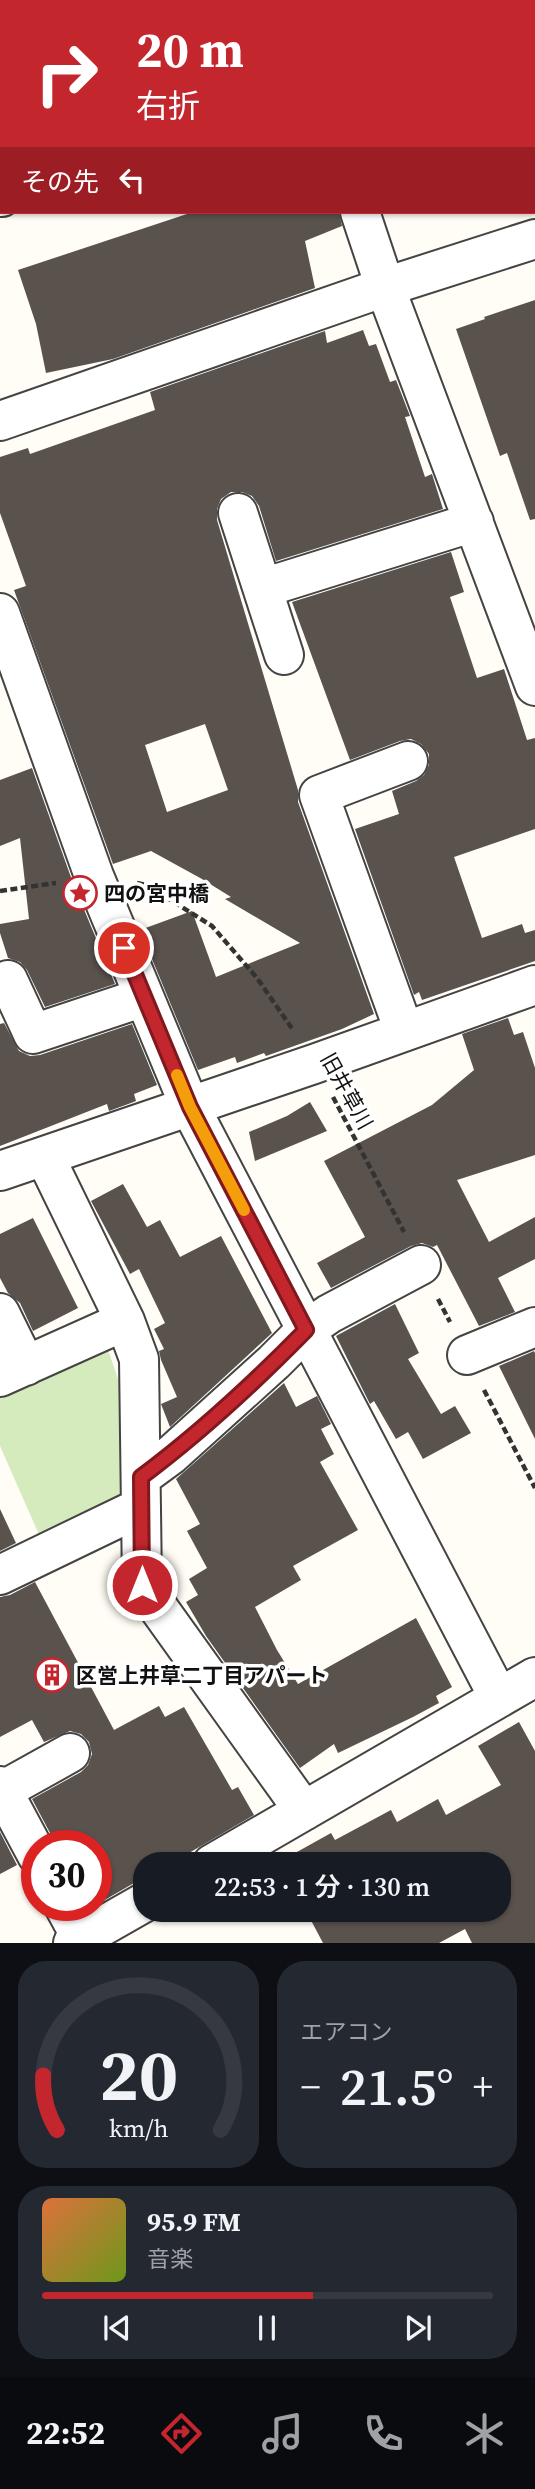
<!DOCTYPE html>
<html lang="ja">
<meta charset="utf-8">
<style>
body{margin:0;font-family:"Source Serif 4","Noto Sans JP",serif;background:#242831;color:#f1f3f6;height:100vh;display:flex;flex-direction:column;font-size:26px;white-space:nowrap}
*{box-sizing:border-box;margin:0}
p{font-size:23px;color:#9ea1a6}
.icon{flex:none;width:38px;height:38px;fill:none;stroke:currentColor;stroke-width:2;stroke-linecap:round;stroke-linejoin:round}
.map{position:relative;height:1943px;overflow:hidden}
.sheet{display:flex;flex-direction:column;gap:18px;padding:18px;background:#0d0f14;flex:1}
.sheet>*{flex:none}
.hud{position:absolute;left:0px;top:0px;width:536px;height:214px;box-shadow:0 2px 5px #0004;background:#c4262e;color:#fff;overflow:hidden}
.speed{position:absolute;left:21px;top:1830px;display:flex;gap:14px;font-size:35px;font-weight:700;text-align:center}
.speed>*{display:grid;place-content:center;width:91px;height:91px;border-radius:50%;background:#171b24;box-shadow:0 2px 5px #0004;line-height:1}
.speed .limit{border:10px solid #d22;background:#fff;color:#111}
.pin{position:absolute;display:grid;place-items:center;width:60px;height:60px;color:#fff;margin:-30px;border:4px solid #fff;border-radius:50%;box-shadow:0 2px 7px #0007}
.me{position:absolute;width:77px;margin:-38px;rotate:0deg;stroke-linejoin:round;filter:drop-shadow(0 0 5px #0008)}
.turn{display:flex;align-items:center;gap:24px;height:147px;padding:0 21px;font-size:32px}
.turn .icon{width:91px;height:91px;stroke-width:2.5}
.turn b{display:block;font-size:49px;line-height:60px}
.then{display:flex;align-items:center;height:66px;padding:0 21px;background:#0003;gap:14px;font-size:26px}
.big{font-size:52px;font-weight:600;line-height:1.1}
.sheet .tile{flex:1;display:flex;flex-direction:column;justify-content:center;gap:10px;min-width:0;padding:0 24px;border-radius:28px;background:#242831}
.sheet .dial{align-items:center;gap:0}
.dial svg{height:182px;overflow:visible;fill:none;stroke:#363941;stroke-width:7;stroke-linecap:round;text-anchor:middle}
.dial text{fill:#f1f3f6;stroke:none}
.song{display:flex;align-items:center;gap:21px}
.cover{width:84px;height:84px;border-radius:10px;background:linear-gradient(135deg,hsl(20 70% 55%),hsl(80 70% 35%))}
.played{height:7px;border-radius:4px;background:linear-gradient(90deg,#c4262e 60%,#363941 60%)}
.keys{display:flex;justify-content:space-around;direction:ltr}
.heat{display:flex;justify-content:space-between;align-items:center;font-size:38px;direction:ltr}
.sheet .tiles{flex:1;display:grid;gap:18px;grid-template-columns:1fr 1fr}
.tile:last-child{grid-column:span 2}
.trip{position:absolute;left:133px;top:1852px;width:378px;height:70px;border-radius:28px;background:#171b24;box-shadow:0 2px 5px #0004;font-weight:600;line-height:70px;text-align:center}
.dock{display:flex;height:112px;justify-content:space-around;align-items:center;background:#090b0e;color:#9ea1a6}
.dock .icon{width:49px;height:49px}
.dock .active{color:#c4262e}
.dock b{font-size:32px;color:#f1f3f6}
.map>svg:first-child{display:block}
.green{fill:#d5ebbd}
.building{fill:#5a524d;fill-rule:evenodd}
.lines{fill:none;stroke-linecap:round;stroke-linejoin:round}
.minor-casing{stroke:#444;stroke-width:42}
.path{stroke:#333;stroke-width:4.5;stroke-dasharray:7 3.5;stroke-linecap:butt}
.minor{stroke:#fff;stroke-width:38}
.route-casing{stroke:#7f191e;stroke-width:18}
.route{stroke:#c4262e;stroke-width:12}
.slow{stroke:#f59e0b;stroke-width:12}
.labels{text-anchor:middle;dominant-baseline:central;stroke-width:7;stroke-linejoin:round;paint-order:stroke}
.poi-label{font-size:21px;font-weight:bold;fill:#111;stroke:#fff;text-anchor:start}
.street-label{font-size:21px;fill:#111;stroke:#fff}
</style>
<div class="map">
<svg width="535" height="1943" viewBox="0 0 535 1943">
<rect width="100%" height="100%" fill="#fffdf5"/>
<!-- green -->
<path class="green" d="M 106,1344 L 125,1399 L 127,1497 L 41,1539 L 0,1446 L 0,1390 Z"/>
<!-- building -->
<path class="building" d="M 193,212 L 339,212 L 342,226 L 305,241 L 315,288 L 113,359 L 46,373 L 36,324 L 18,270 Z
M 535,300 L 535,519 L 530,520 L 507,453 L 500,456 L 456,329 L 485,319 L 484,317 Z
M 363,330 L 369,346 L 376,344 L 390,382 L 396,380 L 410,416 L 405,417 L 425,477 L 432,474 L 443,509 L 276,561 L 259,506 L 252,496 L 242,492 L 231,492 L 221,499 L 217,509 L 217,520 L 298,790 L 298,802 L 374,1014 L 342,1029 L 266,1056 L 264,1053 L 237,1063 L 235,1057 L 198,1070 L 140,930 L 192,911 L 216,977 L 300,943 L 225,899 L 231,897 L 202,879 L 151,851 L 113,864 L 14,590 L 26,586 L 0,513 L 0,457 L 28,448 L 30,454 L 155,410 L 150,392 L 325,331 L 327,343 ZM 205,724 L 228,790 L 167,812 L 145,745 Z
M 451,552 L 464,592 L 450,597 L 477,678 L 504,669 L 527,740 L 535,738 L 535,829 L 454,857 L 482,938 L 522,924 L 525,933 L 535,930 L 535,961 L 422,1000 L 419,992 L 414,995 L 355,829 L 399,814 L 392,791 L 416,781 L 424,775 L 429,765 L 429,754 L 421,744 L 411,739 L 400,741 L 350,760 L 292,602 Z
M 32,768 L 73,883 L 115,984 L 45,1007 L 27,970 L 20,962 L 8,958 L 0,933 L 0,924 L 29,919 L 20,838 L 0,846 L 0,780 Z
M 508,1018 L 514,1035 L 523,1032 L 535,1068 L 535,1155 L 457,1180 L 489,1242 L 535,1217 L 535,1259 L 498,1278 L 515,1312 L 479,1326 L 437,1245 L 433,1247 L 422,1243 L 411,1246 L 331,1288 L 317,1263 L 365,1237 L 324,1161 L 432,1105 L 474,1070 L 462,1034 Z
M 4,1023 L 19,1051 L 30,1056 L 40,1055 L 132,1024 L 157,1085 L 134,1094 L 136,1101 L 131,1103 L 109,1111 L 107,1104 L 0,1146 L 0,1024 Z
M 310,1102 L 327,1131 L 255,1161 L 249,1132 L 287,1116 Z
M 123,1184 L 147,1227 L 160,1220 L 180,1257 L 221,1236 L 272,1333 L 170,1427 L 161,1404 L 177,1397 L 161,1360 L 159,1351 L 164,1349 L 154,1329 L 165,1323 L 139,1269 L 130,1274 L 91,1201 Z
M 33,1218 L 78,1308 L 33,1331 L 20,1303 L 8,1293 L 0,1278 L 0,1234 Z
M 395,1304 L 419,1353 L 408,1359 L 441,1414 L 455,1406 L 471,1433 L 423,1459 L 408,1432 L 396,1439 L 374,1401 L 370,1404 L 336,1336 Z
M 534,1351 L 535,1353 L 535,1439 L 499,1366 Z
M 284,1383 L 296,1407 L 317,1396 L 331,1424 L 321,1429 L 334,1454 L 320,1462 L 358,1530 L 293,1566 L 301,1580 L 255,1607 L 277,1650 L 298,1684 L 416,1618 L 452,1687 L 436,1696 L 439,1703 L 413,1717 L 338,1753 L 334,1744 L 300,1768 L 206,1636 L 186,1602 L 198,1595 L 189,1579 L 207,1568 L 187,1531 L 200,1524 L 176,1479 Z
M 0,1509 L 16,1543 L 0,1551 Z
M 35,1582 L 114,1730 L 159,1706 L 165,1717 L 184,1707 L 232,1790 L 238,1787 L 254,1815 L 170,1864 L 145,1864 L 145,1880 L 134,1883 L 96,1905 L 96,1846 L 57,1846 L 32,1799 L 81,1772 L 88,1765 L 92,1754 L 89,1742 L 81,1734 L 70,1731 L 44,1742 L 32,1720 L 0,1737 L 0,1597 L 10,1595 Z
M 519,1722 L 535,1751 L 535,1943 L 472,1943 L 465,1929 L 439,1943 L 323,1943 L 305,1909 L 499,1909 L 499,1864 L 280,1864 L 279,1862 L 331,1833 L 335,1840 L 391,1810 L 397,1822 L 438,1799 L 446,1815 L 501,1785 L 478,1746 Z
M 0,1832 L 17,1865 L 0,1874 Z"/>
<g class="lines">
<!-- minor casing -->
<g class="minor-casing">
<path id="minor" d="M 288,0 L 288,2
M 0,197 L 2,197
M 360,212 L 385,287 L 535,686
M 0,421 L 385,287 L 535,239
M 238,513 L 284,655
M 263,588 L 474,522
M 0,613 L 94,876 L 190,1107 L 499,1698
M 8,980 L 33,1034 L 144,997
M 404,1031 L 319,795 L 408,761
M 45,1157 L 125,1321 L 139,1359 L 142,1585 L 304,1811
M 0,1171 L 314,1064 L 535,985
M 0,1313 L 26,1366
M 467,1355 L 535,1327
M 0,1377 L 125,1321
M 141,1477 L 171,1455 L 274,1362 L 306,1330 L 329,1314 L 421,1265
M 0,1575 L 141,1507
M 0,1786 L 37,1855
M 2,1791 L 70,1753
M 212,1864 L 535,1677
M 64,1906 L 84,1943
M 73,1943 L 145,1902"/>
</g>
<!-- path -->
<path class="path" d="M 137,883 L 147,885 L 212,926 L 257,978 L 293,1030
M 0,891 L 56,883
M 333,1097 L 404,1232
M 438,1299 L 450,1322
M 484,1390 L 535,1488"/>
<!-- minor -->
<use href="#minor" class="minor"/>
</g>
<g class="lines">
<!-- route casing -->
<g class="route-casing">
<path id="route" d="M 124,948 L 190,1107 L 306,1330 C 255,1382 200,1433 141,1477 L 142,1585"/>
</g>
<!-- route -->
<use href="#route" class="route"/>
<!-- slow -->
<path class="slow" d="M 177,1075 L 190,1107 L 244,1210"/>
</g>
<!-- icons -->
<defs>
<g id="sight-ring" transform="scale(1.75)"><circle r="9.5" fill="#fff" stroke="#c4262e" stroke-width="1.5"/><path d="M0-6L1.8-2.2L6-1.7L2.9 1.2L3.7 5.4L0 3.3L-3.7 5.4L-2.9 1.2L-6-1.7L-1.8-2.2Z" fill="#c4262e"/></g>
<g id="building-ring" transform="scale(1.75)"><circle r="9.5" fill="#fff" stroke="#c4262e" stroke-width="1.5"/><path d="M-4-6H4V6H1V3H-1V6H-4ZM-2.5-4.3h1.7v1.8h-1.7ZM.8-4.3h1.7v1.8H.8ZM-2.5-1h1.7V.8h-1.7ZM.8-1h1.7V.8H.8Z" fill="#c4262e"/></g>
</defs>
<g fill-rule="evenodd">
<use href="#sight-ring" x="80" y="893"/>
<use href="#building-ring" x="52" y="1675"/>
</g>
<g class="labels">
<!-- poi labels -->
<g class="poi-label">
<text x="104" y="893">四の宮中橋</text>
<text x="76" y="1675">区営上井草二丁目アパート</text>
</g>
<!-- street labels -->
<g class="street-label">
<text transform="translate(347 1091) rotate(61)">旧井草川</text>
</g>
</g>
</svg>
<div class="speed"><div class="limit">30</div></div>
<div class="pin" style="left:124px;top:948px;background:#d93025"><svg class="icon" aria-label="arrive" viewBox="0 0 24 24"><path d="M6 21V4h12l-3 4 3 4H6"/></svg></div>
<svg class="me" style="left:142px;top:1585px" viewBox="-20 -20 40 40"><circle r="17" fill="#c4262e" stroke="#fff" stroke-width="3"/><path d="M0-11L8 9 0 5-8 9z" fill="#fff"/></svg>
<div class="trip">22:53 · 1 分 · 130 m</div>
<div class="hud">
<div class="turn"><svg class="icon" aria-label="right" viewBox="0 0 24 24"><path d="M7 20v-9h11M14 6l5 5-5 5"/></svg><div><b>20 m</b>右折</div></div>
<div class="then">その先<svg class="icon" aria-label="left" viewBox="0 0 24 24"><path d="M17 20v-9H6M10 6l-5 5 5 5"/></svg></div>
</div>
</div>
<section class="sheet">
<div class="tiles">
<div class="tile dial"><svg viewBox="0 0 100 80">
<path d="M14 69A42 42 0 1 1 86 69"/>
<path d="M14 69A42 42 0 0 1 8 45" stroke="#c4262e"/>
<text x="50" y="56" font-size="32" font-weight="700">20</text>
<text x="50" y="72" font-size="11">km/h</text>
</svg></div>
<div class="tile"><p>エアコン</p>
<div class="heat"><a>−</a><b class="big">21.5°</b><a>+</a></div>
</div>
<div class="tile">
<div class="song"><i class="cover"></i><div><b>95.9 FM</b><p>音楽</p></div></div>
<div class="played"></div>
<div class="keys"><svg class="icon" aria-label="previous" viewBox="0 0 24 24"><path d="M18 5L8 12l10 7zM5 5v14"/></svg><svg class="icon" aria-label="pause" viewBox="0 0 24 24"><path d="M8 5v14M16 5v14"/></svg><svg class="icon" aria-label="next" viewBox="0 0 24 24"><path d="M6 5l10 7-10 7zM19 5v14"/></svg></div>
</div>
</div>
</section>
<nav class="dock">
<b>22:52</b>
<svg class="icon active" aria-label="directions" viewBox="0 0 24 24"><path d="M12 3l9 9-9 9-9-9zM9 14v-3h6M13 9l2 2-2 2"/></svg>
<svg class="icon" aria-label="music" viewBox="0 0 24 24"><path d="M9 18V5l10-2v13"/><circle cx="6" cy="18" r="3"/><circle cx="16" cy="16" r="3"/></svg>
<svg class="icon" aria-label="phone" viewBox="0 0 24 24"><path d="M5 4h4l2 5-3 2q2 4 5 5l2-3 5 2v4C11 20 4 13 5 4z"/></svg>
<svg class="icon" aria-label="climate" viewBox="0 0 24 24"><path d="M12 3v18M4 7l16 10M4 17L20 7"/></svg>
</nav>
